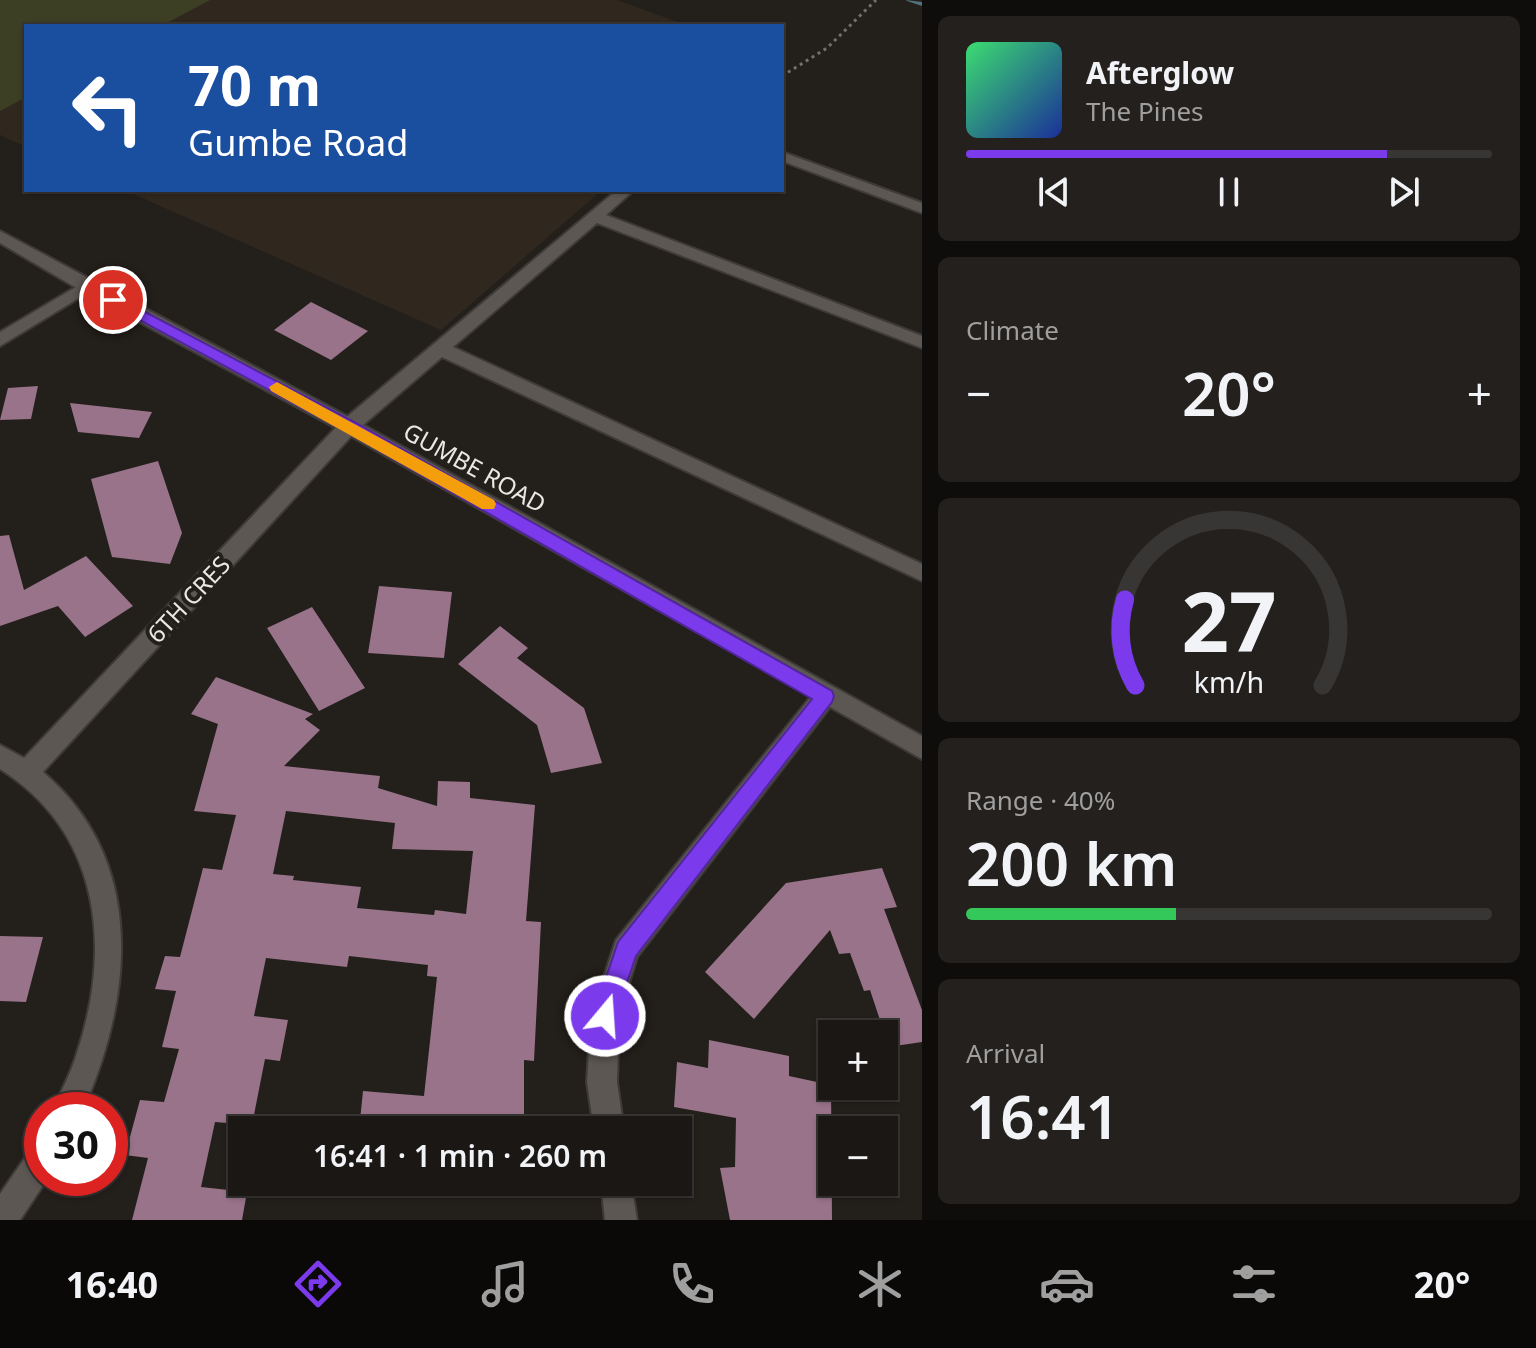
<!DOCTYPE html>
<meta charset="utf-8">
<style>
body{margin:0;font-family:"Noto Sans",sans-serif;background:#23201d;color:#f1f3f6;height:100vh;display:flex;flex-direction:column;font-size:30px;white-space:nowrap}
*{box-sizing:border-box;margin:0}
p{font-size:26px;color:#9f9fa0}
.icon{flex:none;width:44px;height:44px;fill:none;stroke:currentColor;stroke-width:2;stroke-linecap:round;stroke-linejoin:round}
.map{position:relative;flex:1;overflow:hidden}
.details{display:flex;flex-direction:column;gap:16px;padding:16px;background:#0e0d0b;width:614px}
.details>*{flex:none}
.hud{position:absolute;left:24px;top:24px;width:760px;height:168px;border-radius:0px;box-shadow:0 2px 6px #0004,0 0 0 2px #383634;background:#1a4fa0;color:#fff;overflow:hidden}
.tools{position:absolute;left:818px;top:1020px;display:grid;gap:16px}
.tools a{display:grid;place-items:center;width:80px;height:80px;border-radius:0px;background:#1a1714;box-shadow:0 2px 6px #0004,0 0 0 2px #383634;font-size:40px}
.speed{position:absolute;left:24px;top:1092px;display:flex;gap:16px;font-size:40px;font-weight:700;text-align:center}
.speed>*{display:grid;place-content:center;width:104px;height:104px;border-radius:50%;background:#1a1714;box-shadow:0 2px 6px #0004,0 0 0 2px #383634;line-height:1}
.speed .limit{border:12px solid #d22;background:#fff;color:#111}
.pin{position:absolute;display:grid;place-items:center;width:68px;height:68px;color:#fff;margin:-34px;border:4px solid #fff;border-radius:50%;box-shadow:0 2px 8px #0007}
.me{position:absolute;width:88px;margin:-44px;rotate:18deg;stroke-linejoin:round;filter:drop-shadow(0 0 6px #0008)}
.turn{display:flex;align-items:center;gap:28px;height:168px;padding:0 32px;font-size:36px}
.turn .icon{width:104px;height:104px;stroke-width:2.5}
.turn b{display:block;font-size:56px;line-height:68px}
.big{font-size:60px;font-weight:600;line-height:1.1}
.details .card{flex:1;display:flex;flex-direction:column;justify-content:center;gap:12px;min-width:0;padding:0 28px;border-radius:12px;background:#23201d}
.details .dial{align-items:center;gap:0}
.dial svg{height:208px;overflow:visible;fill:none;stroke:#383634;stroke-width:7;stroke-linecap:round;text-anchor:middle}
.dial text{fill:#f1f3f6;stroke:none}
.song{display:flex;align-items:center;gap:24px}
.cover{width:96px;height:96px;border-radius:12px;background:linear-gradient(135deg,hsl(140 70% 55%),hsl(230 70% 35%))}
.played{height:8px;border-radius:4px;background:linear-gradient(90deg,#7c3aed 80%,#383634 80%)}
.keys{display:flex;justify-content:space-around;direction:ltr}
.heat{display:flex;justify-content:space-between;align-items:center;font-size:44px;direction:ltr}
.charge{height:12px;border-radius:6px;background:linear-gradient(90deg,#34c759 40%,#383634 0)}
.trip{position:absolute;left:228px;top:1116px;width:464px;height:80px;border-radius:0px;background:#1a1714;box-shadow:0 2px 6px #0004,0 0 0 2px #383634;font-weight:600;line-height:80px;text-align:center}
.tabs{display:flex;height:128px;justify-content:space-around;align-items:center;background:#0a0908;color:#9f9fa0}
.tabs .icon{width:56px;height:56px}
.tabs .selected{color:#7c3aed}
.tabs b{font-size:36px;color:#f1f3f6}
main{display:flex;flex:1;min-height:0}
.map>svg:first-child{display:block}
.built{fill:#30281f}
.green{fill:#3c3f23}
.lines{fill:none;stroke-linecap:round;stroke-linejoin:round}
.stream{fill:#50727b;fill-rule:evenodd}
.building{fill:#987389;fill-rule:evenodd}
.minor-casing{stroke:#3e3a37;stroke-width:4}
.tertiary-casing{stroke:#3e3a37;stroke-width:4}
.path{stroke:#73706c;stroke-width:3;stroke-dasharray:3 4;stroke-linecap:butt}
.minor{fill:#5c5753;fill-rule:evenodd}
.tertiary{fill:#5c5753;fill-rule:evenodd}
.route{fill:#7c3aed;stroke:#51269a;stroke-width:2}
.slow{fill:#f59e0b}
.labels{text-anchor:middle;dominant-baseline:central;stroke-width:8;stroke-linejoin:round;paint-order:stroke}
.street-label{font-size:24px;fill:#eae8e5;stroke:#231f1b}
</style>
<main>
<div class="map">
<svg width="922" height="1220" viewBox="0 0 922 1220">
<rect width="100%" height="100%" fill="#231f1b"/>
<!-- built -->
<path class="built" d="M 0,0 L 617,0 L 689,26 L 26,26 L 26,147 L 0,135 Z
M 124,190 L 602,190 L 441,330 Z"/>
<!-- green -->
<path class="green" d="M 0,0 L 210,0 L 161,26 L 26,26 L 26,97 L 0,111 Z"/>
<g class="lines">
<!-- stream -->
<path class="stream" d="M 906,0 L 922,2 L 922,6 L 907,1 Z"/>
</g>
<!-- building -->
<path class="building" d="M 311,302 L 368,331 L 331,360 L 274,330 Z
M 38,386 L 31,419 L 0,420 L 8,388 Z
M 70,403 L 152,412 L 139,438 L 78,432 Z
M 158,461 L 182,533 L 170,564 L 112,557 L 91,479 Z
M 9,535 L 24,590 L 86,556 L 133,606 L 85,637 L 58,606 L 0,626 L 0,536 Z
M 379,586 L 452,592 L 444,658 L 368,653 Z
M 312,607 L 365,688 L 319,711 L 267,628 Z
M 500,626 L 528,648 L 517,658 L 584,708 L 602,763 L 551,773 L 537,725 L 458,664 Z
M 216,677 L 313,714 L 305,719 L 320,730 L 284,766 L 380,776 L 378,788 L 437,806 L 438,781 L 470,782 L 470,798 L 535,805 L 526,921 L 541,922 L 534,1061 L 524,1060 L 524,1130 L 359,1130 L 363,1091 L 424,1096 L 437,977 L 427,976 L 428,965 L 349,956 L 347,967 L 266,958 L 254,1016 L 288,1020 L 280,1061 L 265,1059 L 252,1125 L 215,1122 L 201,1187 L 247,1192 L 242,1220 L 132,1220 L 148,1158 L 125,1155 L 140,1100 L 164,1102 L 179,1049 L 162,1047 L 176,991 L 155,989 L 165,956 L 180,957 L 203,868 L 222,870 L 236,815 L 194,811 L 218,724 L 191,714 ZM 286,811 L 395,823 L 392,849 L 473,851 L 466,914 L 435,910 L 434,915 L 357,908 L 361,887 L 293,880 L 294,876 L 273,874 Z
M 882,868 L 897,907 L 884,909 L 922,1010 L 922,1042 L 895,1046 L 888,1028 L 883,1029 L 870,990 L 864,991 L 850,953 L 839,954 L 830,930 L 754,1019 L 705,972 L 786,883 Z
M 0,936 L 43,937 L 26,1002 L 0,1001 Z
M 709,1040 L 789,1056 L 789,1076 L 831,1085 L 832,1220 L 730,1220 L 720,1168 L 735,1167 L 736,1118 L 674,1107 L 677,1062 L 708,1068 Z"/>
<g class="lines">
<!-- minor casing -->
<g class="minor-casing">
<path id="minor" d="M 782,152 L 922,203 L 922,213 L 782,161 Z
M 617,190 L 634,190 L 606,215 L 922,336 L 922,348 L 597,223 L 453,347 L 922,564 L 922,581 L 442,357 L 356,431 L 43,772 C 147,861 133,996 83,1110 L 53,1110 C 61,1091 71,1073 77,1053 C 112,947 101,833 0,769 L 0,745 L 24,758 L 342,421 Z
M 86,281 L 92,282 L 94,286 L 92,290 L 0,346 L 0,332 Z
M 825,686 L 833,689 L 837,696 L 833,703 L 637,957 L 619,1016 L 617,1082 L 624,1130 L 594,1130 L 587,1082 L 591,1016 L 616,940 L 817,689 Z
M 42,1145 L 42,1178 L 48,1178 L 20,1220 L 0,1220 L 0,1194 L 31,1149 Z
M 601,1182 L 631,1182 L 637,1220 L 605,1220 Z"/>
</g>
<!-- tertiary casing -->
<g class="tertiary-casing">
<path id="tertiary" d="M 0,231 L 356,421 L 922,736 L 922,759 L 342,431 L 80,290 L 0,243 Z"/>
</g>
<!-- path -->
<path class="path" d="M 782,76 L 827,48 L 876,0"/>
<!-- minor -->
<use href="#minor" class="minor"/>
<!-- tertiary -->
<use href="#tertiary" class="tertiary"/>
</g>
<!-- route -->
<path class="route" d="M 113,295 L 354,422 L 832,691 L 834,696 L 832,702 L 636,956 L 613,1024 L 605,1028 L 597,1024 L 593,1016 L 618,942 L 812,699 L 343,430 L 108,303 L 106,300 Z"/>
<!-- slow -->
<path class="slow" d="M 277,382 L 494,500 L 496,504 L 494,509 L 482,509 L 271,391 L 269,387 Z"/>
<g class="labels">
<!-- street labels -->
<g class="street-label">
<text transform="translate(475 467) rotate(29)">GUMBE ROAD</text>
<text transform="translate(188 599) rotate(-47)">6TH CRES</text>
</g>
</g>
</svg>
<div class="tools">
<a>+</a>
<a>−</a>
</div>
<div class="speed"><div class="limit">30</div></div>
<div class="pin" style="left:113px;top:300px;background:#d93025"><svg class="icon" aria-label="arrive" viewBox="0 0 24 24"><path d="M6 21V4h12l-3 4 3 4H6"/></svg></div>
<svg class="me" style="left:605px;top:1016px" viewBox="-20 -20 40 40"><circle r="17" fill="#7c3aed" stroke="#fff" stroke-width="3"/><path d="M0-11L8 9 0 5-8 9z" fill="#fff"/></svg>
<div class="trip">16:41 · 1 min · 260 m</div>
<div class="hud">
<div class="turn"><svg class="icon" aria-label="left" viewBox="0 0 24 24"><path d="M17 20v-9H6M10 6l-5 5 5 5"/></svg><div><b>70 m</b>Gumbe Road</div></div>
</div>
</div>
<section class="details">
<div class="card">
<div class="song"><i class="cover"></i><div><b>Afterglow</b><p>The Pines</p></div></div>
<div class="played"></div>
<div class="keys"><svg class="icon" aria-label="previous" viewBox="0 0 24 24"><path d="M18 5L8 12l10 7zM5 5v14"/></svg><svg class="icon" aria-label="pause" viewBox="0 0 24 24"><path d="M8 5v14M16 5v14"/></svg><svg class="icon" aria-label="next" viewBox="0 0 24 24"><path d="M6 5l10 7-10 7zM19 5v14"/></svg></div>
</div>
<div class="card"><p>Climate</p>
<div class="heat"><a>−</a><b class="big">20°</b><a>+</a></div>
</div>
<div class="card dial"><svg viewBox="0 0 100 80">
<path d="M14 69A42 42 0 1 1 86 69"/>
<path d="M14 69A42 42 0 0 1 10 36" stroke="#7c3aed"/>
<text x="50" y="56" font-size="32" font-weight="700">27</text>
<text x="50" y="72" font-size="11">km/h</text>
</svg></div>
<div class="card"><p>Range · 40%</p><b class="big">200 km</b><div class="charge"></div></div>
<div class="card"><p>Arrival</p><b class="big">16:41</b></div>
</section>
</main>
<nav class="tabs">
<b>16:40</b>
<svg class="icon selected" aria-label="directions" viewBox="0 0 24 24"><path d="M12 3l9 9-9 9-9-9zM9 14v-3h6M13 9l2 2-2 2"/></svg>
<svg class="icon" aria-label="music" viewBox="0 0 24 24"><path d="M9 18V5l10-2v13"/><circle cx="6" cy="18" r="3"/><circle cx="16" cy="16" r="3"/></svg>
<svg class="icon" aria-label="phone" viewBox="0 0 24 24"><path d="M5 4h4l2 5-3 2q2 4 5 5l2-3 5 2v4C11 20 4 13 5 4z"/></svg>
<svg class="icon" aria-label="climate" viewBox="0 0 24 24"><path d="M12 3v18M4 7l16 10M4 17L20 7"/></svg>
<svg class="icon" aria-label="car" viewBox="0 0 24 24"><path d="M5 17H2v-5l4-1 3-4h7l3 4 3 1v5h-3M9 17h6M6 11h13"/><circle cx="7" cy="17" r="2"/><circle cx="17" cy="17" r="2"/></svg>
<svg class="icon" aria-label="filters" viewBox="0 0 24 24"><path d="M4 7h16M4 17h16"/><circle cx="9" cy="7" r="2"/><circle cx="15" cy="17" r="2"/></svg>
<b>20°</b>
</nav>
